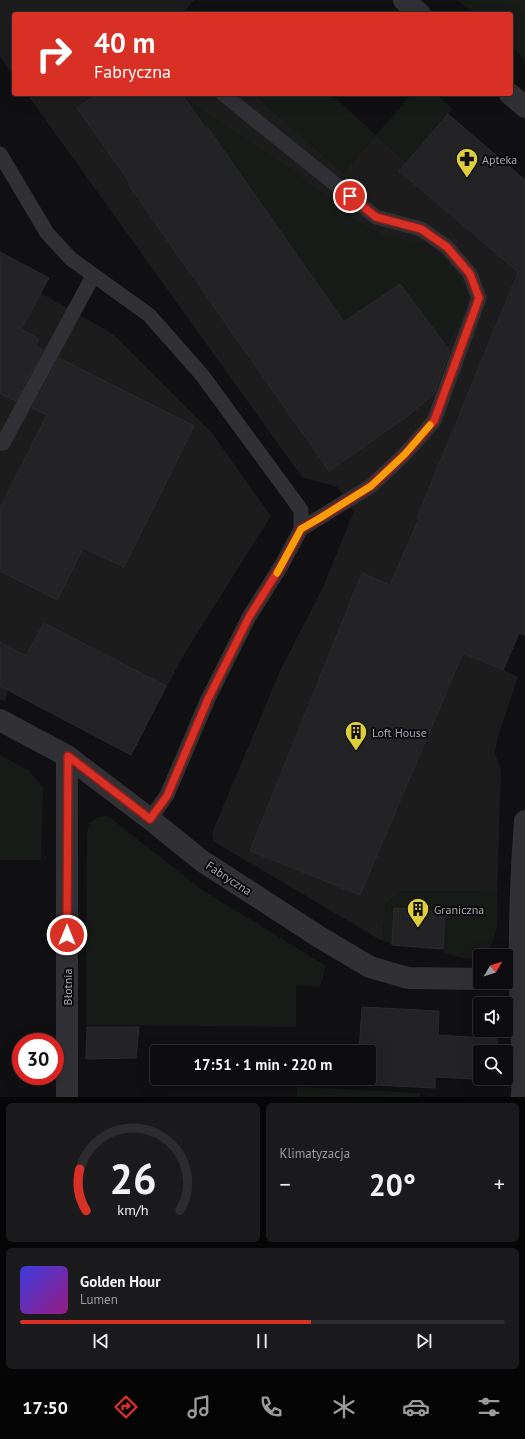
<!DOCTYPE html>
<html lang="pl">
<meta charset="utf-8">
<style>
body{margin:0;font-family:"PT Sans",sans-serif;background:#1a191b;color:#f1f3f6;height:100vh;display:flex;flex-direction:column;font-size:15px;white-space:nowrap}
*{box-sizing:border-box;margin:0}
p{font-size:13px;color:#9a9b9d}
.icon{flex:none;width:22px;height:22px;fill:none;stroke:currentColor;stroke-width:2;stroke-linecap:round;stroke-linejoin:round}
.map{position:relative;height:1097px;overflow:hidden}
.details{display:flex;flex-direction:column;gap:6px;padding:6px;background:#070607;flex:1}
.details>*{flex:none}
.hud{position:absolute;left:12px;top:12px;width:501px;height:84px;border-radius:4px;box-shadow:0 4px 16px #0002,0 0 0 1px #2c2b2e;background:#d93025;color:#fff;overflow:hidden}
.needle{width:26px;rotate:51deg}
.tools{position:absolute;left:473px;top:949px;display:grid;gap:8px}
.tools a{display:grid;place-items:center;width:40px;height:40px;border-radius:4px;background:#0c0b0d;box-shadow:0 4px 16px #0002,0 0 0 1px #2c2b2e;font-size:20px}
.speed{position:absolute;left:12px;top:1033px;display:flex;gap:8px;font-size:20px;font-weight:700;text-align:center}
.speed>*{display:grid;place-content:center;width:52px;height:52px;border-radius:50%;background:#0c0b0d;box-shadow:0 4px 16px #0002,0 0 0 1px #2c2b2e;line-height:1}
.speed .limit{border:6px solid #d22;background:#fff;color:#111}
.pin{position:absolute;display:grid;place-items:center;width:34px;height:34px;color:#fff;margin:-17px;border:2px solid #fff;border-radius:50%;box-shadow:0 1px 4px #0007}
.me{position:absolute;width:44px;margin:-22px;rotate:0deg;stroke-linejoin:round;filter:drop-shadow(0 0 3px #0008)}
.turn{display:flex;align-items:center;gap:14px;height:84px;padding:0 16px;font-size:18px}
.turn .icon{width:52px;height:52px;stroke-width:2.5}
.turn b{display:block;font-size:28px;line-height:34px}
.big{font-size:30px;font-weight:600;line-height:1.1}
.details .tile{flex:1;display:flex;flex-direction:column;justify-content:center;gap:6px;min-width:0;padding:0 14px;border-radius:6px;background:#1a191b}
.details .dial{align-items:center;gap:0}
.dial svg{height:104px;overflow:visible;fill:none;stroke:#2c2b2e;stroke-width:7;stroke-linecap:round;text-anchor:middle}
.dial text{fill:#f1f3f6;stroke:none}
.song{display:flex;align-items:center;gap:12px}
.cover{width:48px;height:48px;border-radius:6px;background:linear-gradient(135deg,hsl(240 70% 55%),hsl(310 70% 35%))}
.played{height:4px;border-radius:2px;background:linear-gradient(90deg,#d93025 60%,#2c2b2e 60%)}
.keys{display:flex;justify-content:space-around;direction:ltr}
.heat{display:flex;justify-content:space-between;align-items:center;font-size:22px;direction:ltr}
.details .tiles{flex:1;display:grid;gap:6px;grid-template-columns:1fr 1fr}
.tile:last-child{grid-column:span 2}
.trip{position:absolute;left:150px;top:1045px;width:226px;height:40px;border-radius:4px;background:#0c0b0d;box-shadow:0 4px 16px #0002,0 0 0 1px #2c2b2e;font-weight:600;line-height:40px;text-align:center}
.tabs{display:flex;height:64px;justify-content:space-around;align-items:center;background:#050405;color:#9a9b9d}
.tabs .icon{width:28px;height:28px}
.tabs .on{color:#d93025}
.tabs b{font-size:18px;color:#f1f3f6}
.map>svg:first-child{display:block}
.built{fill:#1c1c1d}
.green{fill:#161b18}
.building{fill:#232225;stroke:#2a2a2c}
.lines{fill:none;stroke-linecap:round;stroke-linejoin:round}
.service{stroke:#313135;stroke-width:15}
.minor{stroke:#313135;stroke-width:22}
.tertiary{stroke:#313135;stroke-width:22}
.route-casing{stroke:#8d1f18;stroke-width:10}
.route{stroke:#d93025;stroke-width:7}
.slow{stroke:#f59e0b;stroke-width:7}
.labels{text-anchor:middle;dominant-baseline:central;stroke-width:4;stroke-linejoin:round;paint-order:stroke}
.poi-label{font-size:12px;fill:#a2a3b0;stroke:#0b0b0c;text-anchor:start}
.street-label{font-size:12px;fill:#a2a3b0;stroke:#0b0b0c}
</style>
<div class="map">
<svg width="525" height="1097" viewBox="0 0 525 1097">
<rect width="100%" height="100%" fill="#100f11"/>
<!-- built -->
<path class="built" d="M 0,0 L 194,0 L 182,14 L 14,14 L 14,76 L 0,57 Z
M 27,94 L 254,94 L 343,173 L 376,135 L 406,162 L 399,171 L 496,254 L 522,261 L 417,518 L 525,586 L 525,635 L 519,633 L 504,670 L 518,677 L 497,739 L 495,753 L 501,771 L 497,892 L 401,891 L 386,904 L 382,941 L 213,841 L 212,833 L 280,671 L 323,587 L 354,511 L 337,487 L 302,477 Z
M 41,293 L 113,334 L 212,433 L 271,516 L 183,656 L 131,755 L 8,690 L 5,702 L 0,699 L 0,397 L 21,329 Z"/>
<!-- green -->
<path class="green" d="M 457,0 L 525,0 L 525,59 L 511,47 L 511,14 L 473,14 Z
M 254,94 L 331,94 L 376,135 L 412,94 L 437,94 L 453,109 L 406,162 L 376,135 L 343,173 Z
M 184,97 L 300,176 L 357,221 L 381,234 L 430,245 L 446,260 L 461,281 L 468,296 L 463,314 L 447,347 L 400,284 L 373,364 L 208,128 L 206,129 Z
M 0,755 L 28,770 L 43,787 L 41,860 L 0,860 Z
M 108,816 L 202,890 L 326,966 L 320,987 L 296,985 L 296,1027 L 86,1025 L 87,835 L 89,823 L 98,817 Z
M 401,891 L 497,892 C 497,914 502,953 472,958 C 465,960 453,955 445,953 L 442,949 L 392,945 L 388,942 L 382,941 L 386,904 Z
M 297,1087 L 420,1093 L 420,1097 L 297,1097 Z"/>
<!-- building -->
<path class="building" d="M 97,94 L 182,94 L 206,129 L 208,128 L 344,322 L 400,284 L 450,351 L 434,394 L 409,415 L 329,471 L 128,184 L 130,183 L 77,108 Z
M 448,114 L 525,180 L 525,635 L 519,633 L 503,670 L 463,653 L 360,895 L 250,851 L 362,573 L 390,585 L 419,519 L 417,518 L 518,272 L 399,171 Z
M 0,252 L 49,278 L 21,329 L 39,339 L 35,346 L 43,350 L 16,401 L 0,394 Z
M 59,358 L 194,426 L 124,567 L 83,548 L 57,600 L 0,571 L 0,508 L 47,415 L 32,408 Z
M 44,623 L 166,686 L 131,755 L 0,686 L 0,642 L 26,656 Z
M 394,908 L 445,912 L 443,949 L 392,945 Z
M 362,1007 L 439,1011 L 438,1035 L 498,1039 L 497,1052 L 480,1052 L 480,1078 L 495,1078 L 495,1080 L 435,1077 L 435,1088 L 356,1084 L 357,1078 L 369,1078 L 369,1052 L 359,1052 Z
M 87,1027 L 139,1027 L 136,1058 L 86,1059 Z"/>
<g class="lines">
<!-- service -->
<path class="service" d="M 223,94 L 376,217 L 421,229 L 447,247 L 470,274 L 479,298 L 434,421 L 405,454 L 371,486 L 301,529
M 0,154 L 47,233 L 71,259 L 149,315 L 202,375 L 301,510 L 301,529 L 281,566 L 249,617 L 208,699 L 167,795 L 150,819
M 3,443 L 93,276"/>
<!-- minor -->
<path class="minor" d="M 0,720 L 67,756 L 150,819 L 202,861 L 321,938 L 370,967 L 408,978 L 480,979
M 67,1097 L 67,756
M 522,1097 C 524,1057 520,1018 520,979 C 519,926 521,874 525,821"/>
<!-- tertiary -->
<path class="tertiary" d="M 404,0 L 420,14
M 510,94 L 525,107"/>
</g>
<g class="lines">
<!-- route casing -->
<g class="route-casing">
<path id="route" d="M 67,935 L 68,756 L 150,819 L 167,796 L 208,699 L 249,617 L 281,566 L 301,529 L 320,518 L 371,486 L 405,454 L 434,421 L 479,298 L 470,274 L 447,247 L 421,229 L 376,217 L 350,196"/>
</g>
<!-- route -->
<use href="#route" class="route"/>
<!-- slow -->
<path class="slow" d="M 277,573 L 301,529 L 320,518 L 371,486 L 405,454 L 430,425"/>
</g>
<!-- icons -->
<defs>
<g id="pharmacy-pin" transform="scale(1.15)"><path d="M0 17L-7.5 6A9.5 9.5 0 1 1 7.5 6Z" fill="#dece3a" stroke="#0b0b0c"/><path d="M-2-6h4v4h4v4h-4v4h-4v-4h-4v-4h4Z" fill="#111"/></g>
<g id="building-pin" transform="scale(1.15)"><path d="M0 17L-7.5 6A9.5 9.5 0 1 1 7.5 6Z" fill="#dece3a" stroke="#0b0b0c"/><path d="M-4-6H4V6H1V3H-1V6H-4ZM-2.5-4.3h1.7v1.8h-1.7ZM.8-4.3h1.7v1.8H.8ZM-2.5-1h1.7V.8h-1.7ZM.8-1h1.7V.8H.8Z" fill="#111"/></g>
</defs>
<g fill-rule="evenodd">
<use href="#pharmacy-pin" x="467" y="159"/>
<use href="#building-pin" x="356" y="732"/>
<use href="#building-pin" x="418" y="909"/>
</g>
<g class="labels">
<!-- poi labels -->
<g class="poi-label">
<text x="482" y="159">Apteka</text>
<text x="372" y="732">Loft House</text>
<text x="434" y="909">Graniczna</text>
</g>
<!-- street labels -->
<g class="street-label">
<text transform="translate(229 878) rotate(33)">Fabryczna</text>
<text transform="translate(67 987) rotate(-90)">Błotnia</text>
</g>
</g>
</svg>
<div class="tools">
<a><svg class="needle" viewBox="-14 -14 28 28"><path d="M0-13l5 13h-10z" fill="#e53935"/><path d="M0 13l5-13h-10z" fill="#9a9b9d"/></svg></a>
<a><svg class="icon" aria-label="sound" viewBox="0 0 24 24"><path d="M4 9h4l5-4v14l-5-4H4zM17 9q2 3 0 6"/></svg></a>
<a><svg class="icon" aria-label="search" viewBox="0 0 24 24"><circle cx="10" cy="10" r="6"/><path d="M15 15l6 6"/></svg></a>
</div>
<div class="speed"><div class="limit">30</div></div>
<div class="pin" style="left:350px;top:196px;background:#d93025"><svg class="icon" aria-label="arrive" viewBox="0 0 24 24"><path d="M6 21V4h12l-3 4 3 4H6"/></svg></div>
<svg class="me" style="left:67px;top:935px" viewBox="-20 -20 40 40"><circle r="17" fill="#d93025" stroke="#fff" stroke-width="3"/><path d="M0-11L8 9 0 5-8 9z" fill="#fff"/></svg>
<div class="trip">17:51 · 1 min · 220 m</div>
<div class="hud">
<div class="turn"><svg class="icon" aria-label="right" viewBox="0 0 24 24"><path d="M7 20v-9h11M14 6l5 5-5 5"/></svg><div><b>40 m</b>Fabryczna</div></div>
</div>
</div>
<section class="details">
<div class="tiles">
<div class="tile dial"><svg viewBox="0 0 100 80">
<path d="M14 69A42 42 0 1 1 86 69"/>
<path d="M14 69A42 42 0 0 1 9 37" stroke="#d93025"/>
<text x="50" y="56" font-size="32" font-weight="700">26</text>
<text x="50" y="72" font-size="11">km/h</text>
</svg></div>
<div class="tile"><p>Klimatyzacja</p>
<div class="heat"><a>−</a><b class="big">20°</b><a>+</a></div>
</div>
<div class="tile">
<div class="song"><i class="cover"></i><div><b>Golden Hour</b><p>Lumen</p></div></div>
<div class="played"></div>
<div class="keys"><svg class="icon" aria-label="previous" viewBox="0 0 24 24"><path d="M18 5L8 12l10 7zM5 5v14"/></svg><svg class="icon" aria-label="pause" viewBox="0 0 24 24"><path d="M8 5v14M16 5v14"/></svg><svg class="icon" aria-label="next" viewBox="0 0 24 24"><path d="M6 5l10 7-10 7zM19 5v14"/></svg></div>
</div>
</div>
</section>
<nav class="tabs">
<b>17:50</b>
<svg class="icon on" aria-label="directions" viewBox="0 0 24 24"><path d="M12 3l9 9-9 9-9-9zM9 14v-3h6M13 9l2 2-2 2"/></svg>
<svg class="icon" aria-label="music" viewBox="0 0 24 24"><path d="M9 18V5l10-2v13"/><circle cx="6" cy="18" r="3"/><circle cx="16" cy="16" r="3"/></svg>
<svg class="icon" aria-label="phone" viewBox="0 0 24 24"><path d="M5 4h4l2 5-3 2q2 4 5 5l2-3 5 2v4C11 20 4 13 5 4z"/></svg>
<svg class="icon" aria-label="climate" viewBox="0 0 24 24"><path d="M12 3v18M4 7l16 10M4 17L20 7"/></svg>
<svg class="icon" aria-label="car" viewBox="0 0 24 24"><path d="M5 17H2v-5l4-1 3-4h7l3 4 3 1v5h-3M9 17h6M6 11h13"/><circle cx="7" cy="17" r="2"/><circle cx="17" cy="17" r="2"/></svg>
<svg class="icon" aria-label="filters" viewBox="0 0 24 24"><path d="M4 7h16M4 17h16"/><circle cx="9" cy="7" r="2"/><circle cx="15" cy="17" r="2"/></svg>
</nav>
